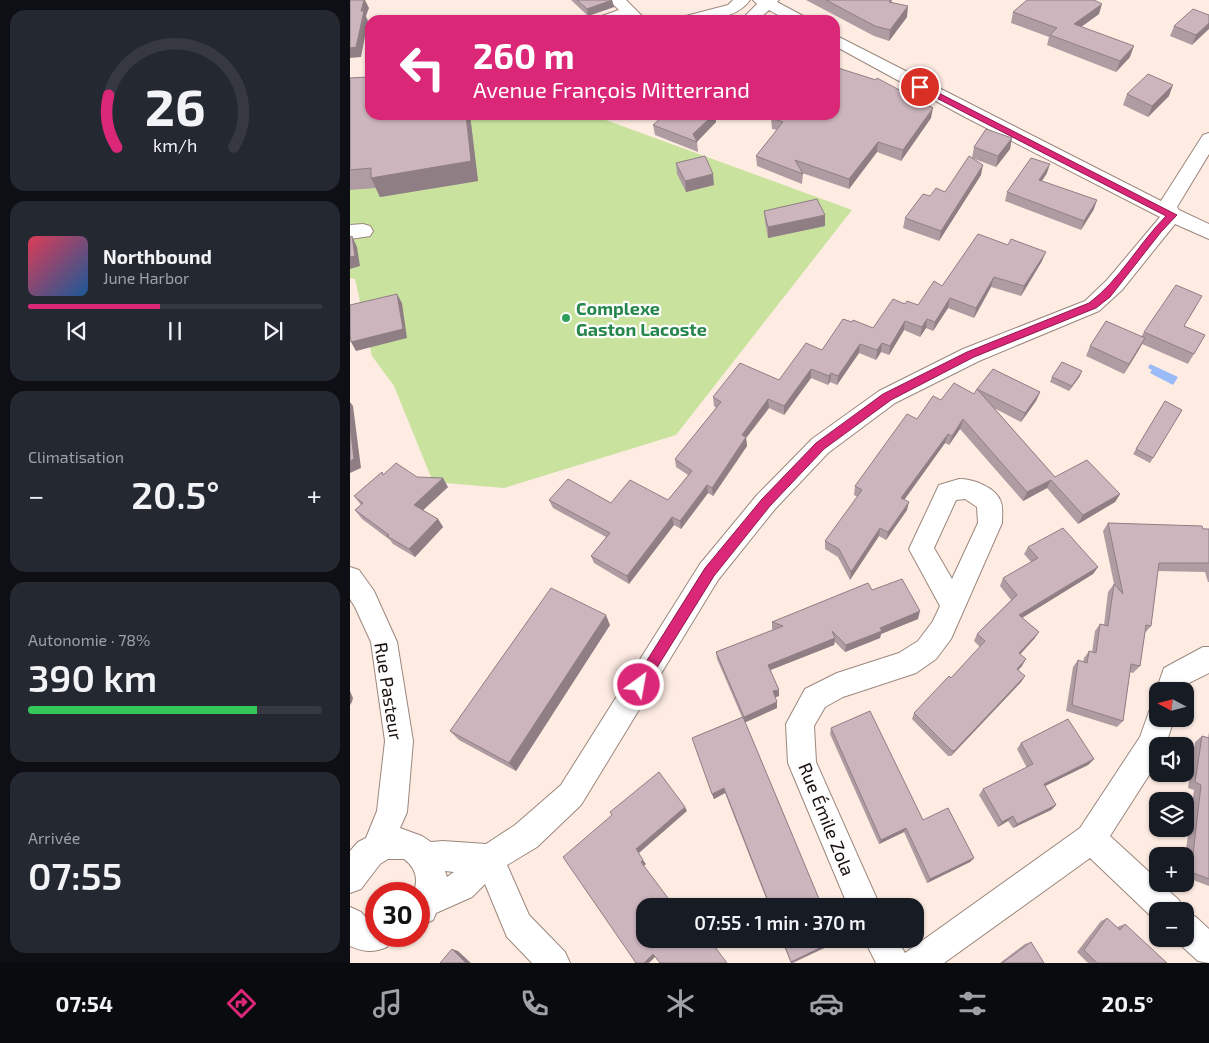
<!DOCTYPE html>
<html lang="fr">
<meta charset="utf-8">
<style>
body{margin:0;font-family:"Exo 2",sans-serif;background:#242831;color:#f1f3f6;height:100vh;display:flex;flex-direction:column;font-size:19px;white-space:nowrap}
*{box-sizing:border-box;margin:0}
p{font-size:16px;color:#9ea1a6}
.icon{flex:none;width:28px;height:28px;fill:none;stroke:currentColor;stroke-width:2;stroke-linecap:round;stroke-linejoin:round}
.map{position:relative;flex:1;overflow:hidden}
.panel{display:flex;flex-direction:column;gap:10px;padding:10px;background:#0d0f14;width:350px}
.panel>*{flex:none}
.top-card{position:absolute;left:15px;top:15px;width:475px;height:105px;border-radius:15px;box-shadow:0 1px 4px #0004;background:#db2777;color:#fff;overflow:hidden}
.needle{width:32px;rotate:277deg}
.tools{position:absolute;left:799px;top:682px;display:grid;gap:10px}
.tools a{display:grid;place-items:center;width:45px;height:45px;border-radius:10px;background:#171b24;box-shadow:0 1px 4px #0004;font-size:25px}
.speed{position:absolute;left:15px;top:882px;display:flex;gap:10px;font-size:25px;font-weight:700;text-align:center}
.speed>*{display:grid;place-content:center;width:65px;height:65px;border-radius:50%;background:#171b24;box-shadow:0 1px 4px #0004;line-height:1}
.speed .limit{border:8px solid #d22;background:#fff;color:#111}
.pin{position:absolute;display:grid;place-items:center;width:42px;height:42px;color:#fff;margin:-21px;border:2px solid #fff;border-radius:50%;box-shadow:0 1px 5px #0007}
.me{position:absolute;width:55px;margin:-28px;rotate:32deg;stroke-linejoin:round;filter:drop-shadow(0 0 4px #0008)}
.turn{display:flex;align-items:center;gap:18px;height:105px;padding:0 25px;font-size:22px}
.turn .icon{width:65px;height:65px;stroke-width:2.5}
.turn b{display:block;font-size:35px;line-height:42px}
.big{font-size:38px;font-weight:600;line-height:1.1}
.panel .tile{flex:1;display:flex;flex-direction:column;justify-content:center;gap:8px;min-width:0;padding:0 18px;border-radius:15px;background:#242831}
.panel .dial{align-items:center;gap:0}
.dial svg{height:130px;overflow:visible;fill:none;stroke:#363941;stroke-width:7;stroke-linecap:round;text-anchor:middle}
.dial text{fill:#f1f3f6;stroke:none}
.song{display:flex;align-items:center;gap:15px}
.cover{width:60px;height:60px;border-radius:8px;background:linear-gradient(135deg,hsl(350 70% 55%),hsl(210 70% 35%))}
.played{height:5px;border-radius:2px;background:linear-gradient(90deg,#db2777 45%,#363941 45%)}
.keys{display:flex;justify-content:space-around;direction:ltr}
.heat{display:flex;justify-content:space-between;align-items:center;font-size:28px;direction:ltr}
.charge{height:8px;border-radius:4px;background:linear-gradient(90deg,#34c759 78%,#363941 0)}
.trip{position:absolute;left:286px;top:898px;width:288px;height:50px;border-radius:15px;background:#171b24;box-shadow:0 1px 4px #0004;font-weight:600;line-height:50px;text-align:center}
.dock{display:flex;height:80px;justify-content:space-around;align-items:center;background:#090b0e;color:#9ea1a6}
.dock .icon{width:35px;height:35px}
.dock .current{color:#db2777}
.dock b{font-size:22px;color:#f1f3f6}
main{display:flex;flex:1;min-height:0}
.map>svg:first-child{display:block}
.green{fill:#c9e39f}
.water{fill:#9abbf8}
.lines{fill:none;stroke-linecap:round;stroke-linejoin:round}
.minor-casing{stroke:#9b877d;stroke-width:2}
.minor{fill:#fff;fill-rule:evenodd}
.wall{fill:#af9ca2}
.shaded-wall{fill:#8f7f84}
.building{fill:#ccb5bc;stroke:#8f7f84}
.route{fill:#db2777;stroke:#8e194d}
.leisure-dot{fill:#2e9e5b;stroke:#fdfdfd;stroke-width:2}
.labels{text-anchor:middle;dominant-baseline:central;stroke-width:4.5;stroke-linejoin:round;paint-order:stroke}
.leisure-label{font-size:18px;font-weight:bold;fill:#27864d;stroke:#fdfdfd;text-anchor:start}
.street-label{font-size:18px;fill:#160f0b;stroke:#fdfdfd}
</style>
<main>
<section class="panel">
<div class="tile dial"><svg viewBox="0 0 100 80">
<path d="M14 69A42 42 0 1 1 86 69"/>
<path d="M14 69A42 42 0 0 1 9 37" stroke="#db2777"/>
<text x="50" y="56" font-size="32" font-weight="700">26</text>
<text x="50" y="72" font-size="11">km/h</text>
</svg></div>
<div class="tile">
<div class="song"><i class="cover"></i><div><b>Northbound</b><p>June Harbor</p></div></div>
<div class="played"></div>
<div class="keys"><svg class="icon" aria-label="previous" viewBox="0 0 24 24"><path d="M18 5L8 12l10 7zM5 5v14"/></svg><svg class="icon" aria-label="pause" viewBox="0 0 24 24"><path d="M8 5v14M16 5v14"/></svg><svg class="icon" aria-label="next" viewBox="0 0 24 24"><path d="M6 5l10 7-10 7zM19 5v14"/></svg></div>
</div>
<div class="tile"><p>Climatisation</p>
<div class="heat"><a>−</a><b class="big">20.5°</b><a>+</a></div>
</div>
<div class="tile"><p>Autonomie · 78%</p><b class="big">390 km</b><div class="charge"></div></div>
<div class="tile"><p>Arrivée</p><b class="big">07:55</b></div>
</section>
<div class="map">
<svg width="859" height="963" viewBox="0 0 859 963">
<rect width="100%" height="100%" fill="#feece3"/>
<!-- green -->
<path class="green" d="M 0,93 L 20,115 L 242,115 L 502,210 L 326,435 L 154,488 L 83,482 L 44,386 L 22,356 L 5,279 L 0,278 Z"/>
<!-- water -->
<path class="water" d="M 800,364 L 828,377 L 823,385 L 800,373 L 802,370 L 798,368 Z"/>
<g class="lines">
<!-- minor casing -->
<g class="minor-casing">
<path id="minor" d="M 259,0 L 276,0 L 296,20 L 279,20 L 277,18 L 271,20 L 247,20 L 249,17 L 269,10 Z
M 383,0 L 400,0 C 385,21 353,20 330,20 L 332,17 L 378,5 Z
M 403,0 L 429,0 L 427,2 L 455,17 L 457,20 L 437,20 L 419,10 L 408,20 L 391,20 L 407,4 Z
M 485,35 L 811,201 L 853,135 L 859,133 L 859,154 L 827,207 L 829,210 L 859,224 L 859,239 L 825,224 L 772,290 L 749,311 L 629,361 L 545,403 L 478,453 L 425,509 L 368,580 L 231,805 L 187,847 L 157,865 L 179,915 L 215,952 L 220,963 L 182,963 L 157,937 L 135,884 L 122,897 L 86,913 L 83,920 L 72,925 L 69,923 L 69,894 L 63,894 C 69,880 66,868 54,859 L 38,859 L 30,864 L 11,889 L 0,893 L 0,851 L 8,842 L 16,838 L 27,811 L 35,741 L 21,642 L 5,607 L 0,599 L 0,567 L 9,570 L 24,591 L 47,642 L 63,741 L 57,812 L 50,828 L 72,836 L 81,842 L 93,841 L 136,844 L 165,825 L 211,785 L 350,564 L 407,495 L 462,439 L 529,391 L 613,349 L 735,301 L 757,280 L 810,217 L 615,117 L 485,46 ZM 95,871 L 104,872 L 97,877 Z
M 13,224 L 20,226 L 23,231 L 20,236 L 0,239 L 0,225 Z
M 609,479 C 623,479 646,487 651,502 C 653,508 652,517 652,523 L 601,639 L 586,659 L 566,673 L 493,697 L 475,707 L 464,726 L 466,762 L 530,906 L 498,906 L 438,763 L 436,724 L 455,689 L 487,673 L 549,653 L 568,641 L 583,621 L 590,606 L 559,549 L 589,485 ZM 615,499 L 627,507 L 628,523 L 602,579 L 584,548 L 606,500 Z
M 853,647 L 859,647 L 859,673 L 835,685 L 834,691 L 808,691 L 808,694 L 806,691 L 814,668 Z
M 808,706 L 808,719 L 824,719 L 816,744 L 815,746 L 808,746 L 808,761 L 760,836 L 808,880 L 808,884 L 811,884 L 829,900 L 833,911 L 808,911 L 807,922 L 740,858 L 594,963 L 526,963 L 514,939 L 547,939 L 555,953 L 730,828 L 790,737 L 800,709 Z
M 0,907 L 11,912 L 18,920 L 26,920 L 26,936 L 42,936 L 37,947 C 23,953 14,952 0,946 Z
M 835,912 L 846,917 L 859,929 L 859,963 L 848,961 L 824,939 L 835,939 Z"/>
</g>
<!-- minor -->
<use href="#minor" class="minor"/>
</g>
<!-- wall -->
<path class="wall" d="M 221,0 L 262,0 L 264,7 L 238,16 Z
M 456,0 L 542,0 L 542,2 L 557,17 L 539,41 L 524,36 Z
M 663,12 L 749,14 L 731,27 L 780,57 L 766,72 L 697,45 L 699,37 L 661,23 Z
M 859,15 L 842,45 L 820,36 L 824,26 Z
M 18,77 L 19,79 L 20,115 L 120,115 L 128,181 L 30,197 L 26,188 L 0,190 L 0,78 Z
M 777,94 L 819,96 L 798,117 L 773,105 Z
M 421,118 L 581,118 L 551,161 L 527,152 L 499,189 L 452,173 L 453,174 L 452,184 L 407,166 L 406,156 L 427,130 L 422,129 Z
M 366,122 L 347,141 L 348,152 L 305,135 L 303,125 Z
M 662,138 L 660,149 L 646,167 L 622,158 L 631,175 L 589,241 L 553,228 L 555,218 L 580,196 L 595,192 L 622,158 L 624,147 Z
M 326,163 L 364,185 L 336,192 L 327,174 Z
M 697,173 L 692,181 L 744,209 L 731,230 L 655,201 L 657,192 Z
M 414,211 L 475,226 L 418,238 L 415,222 Z
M 692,261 L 671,296 L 641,287 L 624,318 L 598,308 L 583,331 L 576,328 L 570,337 L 554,330 L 539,355 L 531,352 L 526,360 L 509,353 L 487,385 L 480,382 L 478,385 L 461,378 L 434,415 L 419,408 L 396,438 L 397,446 L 363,496 L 358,493 L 331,529 L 324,525 L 279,584 L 244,563 L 241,556 L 256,537 L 203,508 L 199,500 L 261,503 L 318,500 L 338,475 L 326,467 L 325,459 L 366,408 L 364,406 L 363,397 L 429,380 L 472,350 L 502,322 L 523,328 L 555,304 L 568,305 L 592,286 Z
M 846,307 L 834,326 L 855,335 L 838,364 L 792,344 L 774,374 L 736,356 L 740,346 L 791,337 L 794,332 Z
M 643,369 L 690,392 L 686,401 L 671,422 L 644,408 L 705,477 L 770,494 L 765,502 L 728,524 L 697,488 L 673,501 L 610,429 L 599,445 L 595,443 L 554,499 L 557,510 L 536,540 L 529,536 L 500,580 L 488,557 L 475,549 L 475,541 L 508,497 L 504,495 L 505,486 L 567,419 L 591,400 L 624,394 Z
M 730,376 L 719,391 L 700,382 L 702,377 Z
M 815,401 L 832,410 L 800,463 L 783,454 Z
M 32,472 L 34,475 L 67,477 L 98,487 L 73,510 L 88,519 L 93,527 L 65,557 L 43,544 L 40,540 L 12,519 L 5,510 L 11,505 L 4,496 Z
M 758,523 L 859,529 L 859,582 L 858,582 L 855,572 L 808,571 L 801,626 L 795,633 L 790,666 L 783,673 L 780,672 L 773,721 L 767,727 L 716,711 L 723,667 L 728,660 L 733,662 L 734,658 L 739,651 L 742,652 L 745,631 L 750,624 L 754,625 L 758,592 L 764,584 L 753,531 Z
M 678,547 L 748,567 L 743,574 L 672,618 L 689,632 L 684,639 L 670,654 L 672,666 L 668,670 L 675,676 L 671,682 L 601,756 L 598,756 L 562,719 L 564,713 L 601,678 L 630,647 L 624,641 L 627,634 L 661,600 L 650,586 L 653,578 L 681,562 L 674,554 Z
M 522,590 L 568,619 L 531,634 L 530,638 L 495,652 L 485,642 L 484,645 L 420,670 L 429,690 L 429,696 L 425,697 L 427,708 L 395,722 L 472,906 L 419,906 L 375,793 L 364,799 L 342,738 L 392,717 L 367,659 L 366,652 L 423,630 L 422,629 L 422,622 Z
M 260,625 L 166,771 L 109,740 L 100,731 Z
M 481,728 L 573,820 L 624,858 L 620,862 L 577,883 L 554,832 L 529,844 L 480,734 Z
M 859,732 L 859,886 L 835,877 L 835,857 L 844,790 L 838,788 L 845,742 L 852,736 L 858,738 Z
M 671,743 L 744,759 L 738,765 L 695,786 L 706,805 L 701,810 L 663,828 L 658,821 L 648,827 L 629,795 L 633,789 L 677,768 L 667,749 Z
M 757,918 L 767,927 L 775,924 L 817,963 L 738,963 L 727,952 L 751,921 Z
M 431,939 L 486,939 L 485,943 L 443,963 L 441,963 Z
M 681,942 L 694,963 L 650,963 L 675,944 Z"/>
<!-- shaded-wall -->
<path class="shaded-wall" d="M 14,0 L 15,0 L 19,8 L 16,16 L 18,21 L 11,57 L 0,58 L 0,48 Z
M 262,0 L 264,7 L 238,16 L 237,9 Z
M 752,4 L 749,14 L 721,34 L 724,24 Z
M 558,6 L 557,17 L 539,41 L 540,30 Z
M 859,23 L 859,29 L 842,45 L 846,35 Z
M 784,46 L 780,57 L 766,72 L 770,61 Z
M 823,85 L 819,96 L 798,117 L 802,106 Z
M 583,108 L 581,118 L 551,161 L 553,150 Z
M 116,115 L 120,115 L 128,181 L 30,197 L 21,178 Z
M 363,115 L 366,115 L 366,122 L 347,142 L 343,134 Z
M 662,138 L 660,149 L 646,167 L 648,156 Z
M 528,142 L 527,152 L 499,189 L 499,179 Z
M 700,164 L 697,173 L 687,188 L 689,180 Z
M 633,165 L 631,175 L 589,241 L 591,231 Z
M 363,174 L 364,185 L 336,192 L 335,181 Z
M 747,200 L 744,209 L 731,230 L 734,221 Z
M 475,215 L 475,226 L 418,238 L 418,227 Z
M 2,236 L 7,247 L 10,266 L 0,269 L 0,257 Z
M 696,252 L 692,261 L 671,296 L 674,286 Z
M 644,277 L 641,287 L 624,318 L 626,308 Z
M 47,294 L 52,303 L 57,338 L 6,351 L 1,342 Z
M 600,298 L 598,308 L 583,331 L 585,322 Z
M 577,319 L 576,328 L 570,337 L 572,327 Z
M 555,321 L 554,330 L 539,355 L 540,346 Z
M 795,338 L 790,348 L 774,374 L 779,364 Z
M 532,343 L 531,352 L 526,360 L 527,350 Z
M 510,344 L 509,353 L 487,385 L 488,376 Z
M 461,369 L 461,378 L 434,415 L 434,406 Z
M 732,371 L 730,376 L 719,391 L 722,386 Z
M 481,373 L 480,382 L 478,385 L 479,376 Z
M 690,392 L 686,401 L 671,422 L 675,413 Z
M 418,399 L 419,408 L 396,438 L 397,446 L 363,496 L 362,488 L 392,435 Z
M 0,402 L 3,406 L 11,468 L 0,473 Z
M 613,419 L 610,429 L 599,445 L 602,436 Z
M 598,434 L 595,443 L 550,506 L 551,498 Z
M 93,478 L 98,487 L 70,513 L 64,505 Z
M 701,480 L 697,488 L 673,501 L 677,492 Z
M 357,485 L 358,493 L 331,529 L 330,521 Z
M 770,494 L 765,502 L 728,524 L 733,515 Z
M 559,502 L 557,510 L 536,540 L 538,532 Z
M 322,517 L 324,525 L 279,584 L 277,576 Z
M 88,519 L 93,527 L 65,557 L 59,549 Z
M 530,528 L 529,536 L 500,580 L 501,572 Z
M 748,567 L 743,574 L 665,622 L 669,615 Z
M 570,611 L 568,619 L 531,634 L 530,638 L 495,652 L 496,645 L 530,628 Z
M 256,615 L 260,625 L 166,771 L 159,763 Z
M 689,632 L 684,639 L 665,660 L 669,653 Z
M 485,638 L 484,645 L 418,671 L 418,665 Z
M 676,659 L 672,666 L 663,675 L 667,669 Z
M 675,676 L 671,682 L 601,756 L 604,751 Z
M 429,690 L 429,696 L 423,698 L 423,691 Z
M 0,691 L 3,698 L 2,702 L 0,705 Z
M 427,702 L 427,708 L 394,723 L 394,717 Z
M 744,759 L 738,765 L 689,789 L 694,784 Z
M 374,788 L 375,793 L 364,799 L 362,794 Z
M 706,805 L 701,810 L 663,828 L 667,824 Z
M 335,807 L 337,811 L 289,853 L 286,849 Z
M 663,816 L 658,821 L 648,827 L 652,822 Z
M 556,828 L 554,832 L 529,844 L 531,840 Z
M 624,858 L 620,862 L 577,883 L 580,879 Z
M 293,860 L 296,864 L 294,866 L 291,862 Z
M 486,940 L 485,943 L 441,963 L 441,962 Z
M 102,949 L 108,951 L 121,963 L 116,963 Z
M 303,954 L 306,956 L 299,963 L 294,963 Z"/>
<!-- building -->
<path class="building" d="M 0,0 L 14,0 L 11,11 L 14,11 L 6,47 L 0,48 Z
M 227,0 L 262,0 L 237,9 Z
M 476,0 L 541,0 L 539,2 L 558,6 L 540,30 L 525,26 Z
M 677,0 L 744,0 L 752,4 L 724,24 L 784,46 L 770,61 L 700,35 L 707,28 L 663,12 Z
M 843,9 L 859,15 L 859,23 L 846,35 L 824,26 Z
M 485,67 L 526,80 L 527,78 L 583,108 L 553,150 L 528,142 L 499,179 L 445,160 L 453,174 L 406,156 L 433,122 L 421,118 L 425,115 L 485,115 Z
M 798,74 L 823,85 L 802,106 L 777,94 Z
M 18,77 L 17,79 L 20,79 L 20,115 L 116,115 L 121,161 L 21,178 L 21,168 L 0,170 L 0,78 Z
M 314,115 L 363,115 L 343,134 L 347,142 L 303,125 Z
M 636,129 L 662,138 L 648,156 L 624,147 Z
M 355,156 L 363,174 L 335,181 L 326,163 Z
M 619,156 L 633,165 L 591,231 L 555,218 L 573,194 L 580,196 L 586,188 L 595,192 Z
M 681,158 L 700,164 L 689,180 L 747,200 L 734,221 L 657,192 Z
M 467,199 L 475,215 L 418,227 L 414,211 Z
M 628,234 L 658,245 L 661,239 L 696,252 L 674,286 L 644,277 L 626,308 L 600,298 L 585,322 L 577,319 L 572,327 L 555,321 L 540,346 L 532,343 L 527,350 L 510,344 L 488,376 L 481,373 L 479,376 L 461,369 L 434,406 L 418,399 L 392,435 L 396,437 L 362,488 L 357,485 L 330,521 L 322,517 L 277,576 L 241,556 L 260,533 L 199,500 L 218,479 L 261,503 L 280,480 L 318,500 L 342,471 L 325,459 L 371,402 L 363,397 L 390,363 L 429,380 L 456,343 L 472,350 L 493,319 L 502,322 L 503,320 L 523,328 L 543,299 L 555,304 L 557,301 L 568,305 L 584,281 L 592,286 Z
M 2,236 L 5,256 L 0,257 L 0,237 Z
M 826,285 L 852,296 L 834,326 L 855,335 L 844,354 L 794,332 Z
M 47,294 L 53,329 L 1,342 L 0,333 L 0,305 Z
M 756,321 L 795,338 L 779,364 L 740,346 Z
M 712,362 L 732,371 L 722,386 L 702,377 Z
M 643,369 L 690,392 L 675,413 L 627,389 Z
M 604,383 L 624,394 L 627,389 L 705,477 L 737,460 L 770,494 L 733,515 L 701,480 L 677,492 L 613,419 L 602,436 L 598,434 L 551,498 L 559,502 L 538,532 L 530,528 L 501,572 L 489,549 L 475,541 L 512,490 L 505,486 L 557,414 L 567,419 L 583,396 L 591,400 Z
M 815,401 L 832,410 L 803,458 L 786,449 Z
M 0,425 L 4,459 L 0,461 Z
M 46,463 L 67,477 L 93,478 L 64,505 L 88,519 L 59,549 L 37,536 L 39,535 L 5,510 L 13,503 L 4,496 L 32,472 L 33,475 Z
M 758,523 L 852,526 L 853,529 L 859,529 L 859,563 L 809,563 L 801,626 L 796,625 L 790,666 L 781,664 L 773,721 L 722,705 L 728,660 L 737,663 L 739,651 L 746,653 L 750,624 L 758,626 L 764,584 L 773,594 Z
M 713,528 L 748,567 L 669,615 L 689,632 L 669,653 L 676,659 L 667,669 L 675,676 L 604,751 L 601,750 L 564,713 L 599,676 L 601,678 L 635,641 L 627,634 L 667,595 L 653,578 L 688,558 L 678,547 Z
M 552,579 L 570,611 L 530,628 L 532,631 L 496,645 L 482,631 L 485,638 L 418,665 L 429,690 L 423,691 L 427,702 L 394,717 L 366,652 L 433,626 L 422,622 L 518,583 L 522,590 Z
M 201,588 L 256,615 L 159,763 L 100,731 Z
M 520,711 L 573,820 L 598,808 L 624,858 L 580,879 L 556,828 L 531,840 L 481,728 Z
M 393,717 L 472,906 L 420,906 L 374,788 L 362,794 L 342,738 Z
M 718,719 L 744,759 L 694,784 L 706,805 L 667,824 L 663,816 L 652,822 L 633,789 L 683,764 L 671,743 Z
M 852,736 L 859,738 L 859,879 L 841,872 L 851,785 L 845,782 Z
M 309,772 L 335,807 L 286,849 L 293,860 L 291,862 L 324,906 L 295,906 L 295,939 L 359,939 L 377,963 L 310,963 L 303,954 L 294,963 L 286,963 L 213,857 L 262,815 L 260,812 Z
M 757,918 L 770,930 L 775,924 L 817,963 L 747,963 L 734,950 Z
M 432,939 L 486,939 L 486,940 L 441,962 Z
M 681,942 L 694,963 L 652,963 Z
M 102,949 L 116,963 L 90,963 Z"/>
<!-- route -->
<path class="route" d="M 567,85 L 573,85 L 827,215 L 811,232 L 760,297 L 746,308 L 624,357 L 541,400 L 474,449 L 420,506 L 364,576 L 293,690 L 289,692 L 284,690 L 282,685 L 284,681 L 355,568 L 412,499 L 466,443 L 533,394 L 617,352 L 739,303 C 770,280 789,243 816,216 L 567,88 Z"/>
<!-- markers -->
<circle class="leisure-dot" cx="216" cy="318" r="5"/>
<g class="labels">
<!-- leisure labels -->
<g class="leisure-label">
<text x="226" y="308">Complexe<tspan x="226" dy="21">Gaston Lacoste</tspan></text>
</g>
<!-- street labels -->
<g class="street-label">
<text transform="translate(39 691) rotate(81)">Rue Pasteur</text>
<text transform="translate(477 819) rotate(68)">Rue Émile Zola</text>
</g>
</g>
</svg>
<div class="tools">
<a><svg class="needle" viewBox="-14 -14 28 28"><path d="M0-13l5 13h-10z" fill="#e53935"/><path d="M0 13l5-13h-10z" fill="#9ea1a6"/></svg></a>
<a><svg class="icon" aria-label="sound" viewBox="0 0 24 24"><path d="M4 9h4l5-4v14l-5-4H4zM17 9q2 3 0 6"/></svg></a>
<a><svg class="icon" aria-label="layers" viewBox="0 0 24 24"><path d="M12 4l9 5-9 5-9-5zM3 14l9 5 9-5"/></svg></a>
<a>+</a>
<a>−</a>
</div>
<div class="speed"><div class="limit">30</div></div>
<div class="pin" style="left:570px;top:87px;background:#d93025"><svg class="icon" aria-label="arrive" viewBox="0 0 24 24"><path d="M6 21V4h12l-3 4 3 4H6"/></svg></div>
<svg class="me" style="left:289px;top:685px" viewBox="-20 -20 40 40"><circle r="17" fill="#db2777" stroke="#fff" stroke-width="3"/><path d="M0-11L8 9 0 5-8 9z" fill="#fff"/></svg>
<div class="trip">07:55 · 1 min · 370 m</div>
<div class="top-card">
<div class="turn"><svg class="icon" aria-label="left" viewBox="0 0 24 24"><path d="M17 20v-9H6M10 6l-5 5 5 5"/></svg><div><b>260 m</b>Avenue François Mitterrand</div></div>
</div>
</div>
</main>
<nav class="dock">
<b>07:54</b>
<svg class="icon current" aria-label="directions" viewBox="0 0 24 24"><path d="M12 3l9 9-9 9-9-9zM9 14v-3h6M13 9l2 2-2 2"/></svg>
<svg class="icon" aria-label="music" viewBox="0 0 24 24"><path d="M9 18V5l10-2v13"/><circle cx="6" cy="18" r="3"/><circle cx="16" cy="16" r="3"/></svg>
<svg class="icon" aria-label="phone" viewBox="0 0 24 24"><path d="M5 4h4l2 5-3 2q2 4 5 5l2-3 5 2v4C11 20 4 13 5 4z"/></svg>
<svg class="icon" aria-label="climate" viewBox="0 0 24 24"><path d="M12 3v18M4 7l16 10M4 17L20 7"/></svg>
<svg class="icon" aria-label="car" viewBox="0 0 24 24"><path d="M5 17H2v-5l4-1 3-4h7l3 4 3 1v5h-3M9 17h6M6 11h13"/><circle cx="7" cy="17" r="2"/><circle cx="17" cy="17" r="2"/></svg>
<svg class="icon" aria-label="filters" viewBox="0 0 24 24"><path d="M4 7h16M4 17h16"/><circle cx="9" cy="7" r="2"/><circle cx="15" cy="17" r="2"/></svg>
<b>20.5°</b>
</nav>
